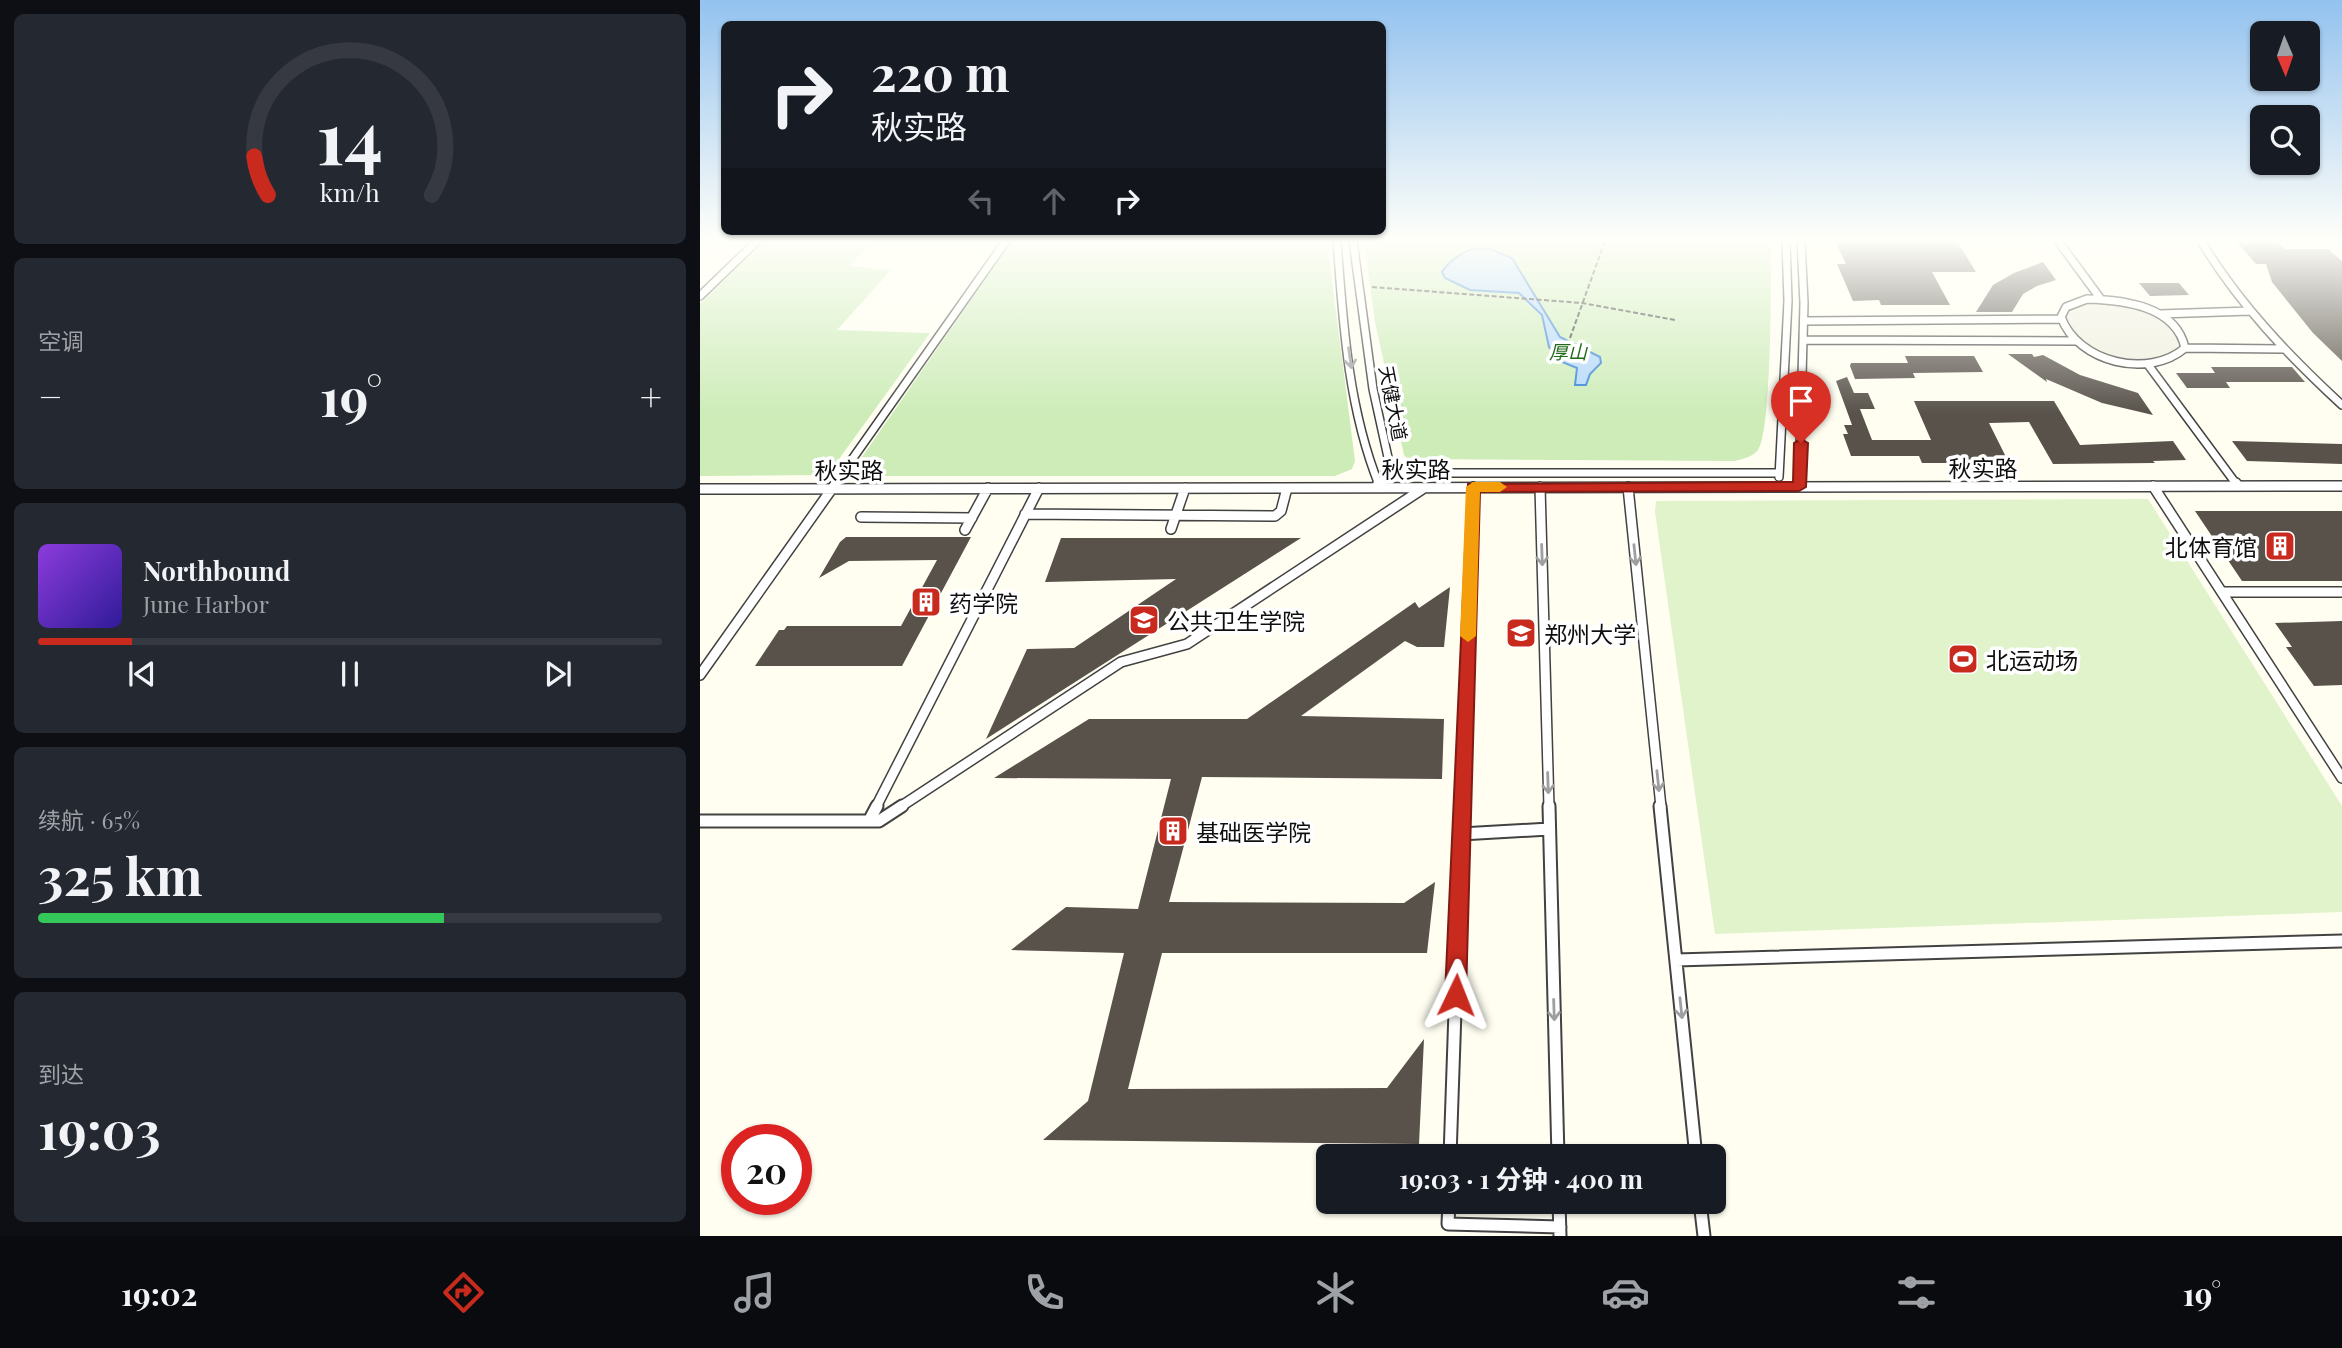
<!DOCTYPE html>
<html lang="zh">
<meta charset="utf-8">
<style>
body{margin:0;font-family:"Playfair Display","Noto Sans SC",serif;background:#242831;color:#f1f3f6;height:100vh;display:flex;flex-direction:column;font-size:26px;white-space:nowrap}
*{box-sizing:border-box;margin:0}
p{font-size:23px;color:#9ea1a6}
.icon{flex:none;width:38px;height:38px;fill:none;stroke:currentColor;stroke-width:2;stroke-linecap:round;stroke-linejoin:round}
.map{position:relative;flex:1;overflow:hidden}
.details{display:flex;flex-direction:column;gap:14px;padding:14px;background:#0d0f14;width:700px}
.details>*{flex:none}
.guide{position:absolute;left:21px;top:21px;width:665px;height:214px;border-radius:10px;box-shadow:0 2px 5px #0004;background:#171b24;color:#f1f3f6;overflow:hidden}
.needle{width:46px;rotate:178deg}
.fabs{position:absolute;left:1550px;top:21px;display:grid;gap:14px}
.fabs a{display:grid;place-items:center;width:70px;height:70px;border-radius:10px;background:#171b24;box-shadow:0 2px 5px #0004;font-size:35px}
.speed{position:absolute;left:21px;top:1124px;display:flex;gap:14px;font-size:35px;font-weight:700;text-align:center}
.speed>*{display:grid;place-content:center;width:91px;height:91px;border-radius:50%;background:#171b24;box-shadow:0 2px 5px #0004;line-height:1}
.speed .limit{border:10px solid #d22;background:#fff;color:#111}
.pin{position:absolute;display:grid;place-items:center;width:60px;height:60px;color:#fff;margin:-72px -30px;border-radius:50% 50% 50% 0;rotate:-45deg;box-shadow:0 0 7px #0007}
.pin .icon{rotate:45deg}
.me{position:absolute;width:77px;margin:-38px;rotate:2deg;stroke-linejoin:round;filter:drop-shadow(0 0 5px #0008)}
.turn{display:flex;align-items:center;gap:24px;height:147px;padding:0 35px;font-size:32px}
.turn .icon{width:91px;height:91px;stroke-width:2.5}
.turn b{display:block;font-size:49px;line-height:60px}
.lanes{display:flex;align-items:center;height:66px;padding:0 35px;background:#0003;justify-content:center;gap:35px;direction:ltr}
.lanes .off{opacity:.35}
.big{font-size:52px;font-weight:700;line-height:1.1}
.details .tile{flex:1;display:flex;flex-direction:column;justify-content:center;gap:10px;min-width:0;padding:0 24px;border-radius:10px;background:#242831}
.details .dial{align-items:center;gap:0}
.dial svg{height:182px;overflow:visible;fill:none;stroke:#363941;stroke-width:7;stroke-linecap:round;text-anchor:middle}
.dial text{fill:#f1f3f6;stroke:none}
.song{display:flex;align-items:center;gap:21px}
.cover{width:84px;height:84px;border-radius:10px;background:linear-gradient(135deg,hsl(270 70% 55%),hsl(250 70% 35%))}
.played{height:7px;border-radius:4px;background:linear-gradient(90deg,#c82a1e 15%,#363941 15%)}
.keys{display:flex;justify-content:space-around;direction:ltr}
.heat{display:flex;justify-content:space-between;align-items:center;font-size:38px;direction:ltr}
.charge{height:10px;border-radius:5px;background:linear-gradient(90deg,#34c759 65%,#363941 0)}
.trip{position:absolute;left:616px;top:1144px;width:410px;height:70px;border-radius:10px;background:#171b24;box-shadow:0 2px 5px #0004;font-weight:700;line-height:70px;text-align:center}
.tab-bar{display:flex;height:112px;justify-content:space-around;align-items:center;background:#090b0e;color:#9ea1a6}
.tab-bar .icon{width:49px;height:49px}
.tab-bar .current{color:#c82a1e}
.tab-bar b{font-size:32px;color:#f1f3f6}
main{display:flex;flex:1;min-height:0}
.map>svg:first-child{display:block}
.green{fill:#cdecb8}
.pitch{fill:#e0f3ca}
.plaza{fill:#f0eedf}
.water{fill:#b3d7fa;stroke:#3583d5;stroke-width:2}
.building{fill:#58524b}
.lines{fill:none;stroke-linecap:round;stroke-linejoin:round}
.lane-far2-casing{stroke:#424242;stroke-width:10}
.lane-far1-casing{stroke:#424242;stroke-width:12}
.lane-casing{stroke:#424242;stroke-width:15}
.path{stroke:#313131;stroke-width:2;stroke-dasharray:5 2.5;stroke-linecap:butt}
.lane-far2{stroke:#fff;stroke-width:7}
.lane-far1{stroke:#fff;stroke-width:9}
.lane{stroke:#fff;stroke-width:11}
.oneway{stroke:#9f9f9f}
.route{fill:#c82a1e;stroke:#821b14;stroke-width:2}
.slow{fill:#f59e0b}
.labels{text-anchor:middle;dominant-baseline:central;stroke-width:7;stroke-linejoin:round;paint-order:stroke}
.far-park-label{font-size:19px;font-style:italic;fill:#226b1b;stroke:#fff}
.far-street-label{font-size:19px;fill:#0f0f0f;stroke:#fff}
.street-label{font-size:23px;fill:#0f0f0f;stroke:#fff}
.poi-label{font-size:23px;fill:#0f0f0f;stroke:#fff;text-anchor:start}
</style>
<main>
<section class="details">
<div class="tile dial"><svg viewBox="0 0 100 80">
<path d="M14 69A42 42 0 1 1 86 69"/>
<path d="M14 69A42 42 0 0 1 8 52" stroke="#c82a1e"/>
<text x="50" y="56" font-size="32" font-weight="700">14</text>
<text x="50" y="72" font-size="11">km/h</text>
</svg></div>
<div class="tile"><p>空调</p>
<div class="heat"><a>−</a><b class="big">19°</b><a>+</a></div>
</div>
<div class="tile">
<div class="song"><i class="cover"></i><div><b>Northbound</b><p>June Harbor</p></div></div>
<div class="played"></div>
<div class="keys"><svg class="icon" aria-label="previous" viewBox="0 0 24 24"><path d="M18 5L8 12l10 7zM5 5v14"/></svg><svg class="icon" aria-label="pause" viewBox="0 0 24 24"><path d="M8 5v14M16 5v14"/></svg><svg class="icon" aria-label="next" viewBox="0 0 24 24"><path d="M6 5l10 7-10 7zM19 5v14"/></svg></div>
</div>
<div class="tile"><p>续航 · 65%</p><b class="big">325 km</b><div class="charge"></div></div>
<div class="tile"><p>到达</p><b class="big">19:03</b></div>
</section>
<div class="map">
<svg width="1642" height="1236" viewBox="0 0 1642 1236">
<rect width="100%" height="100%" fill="#fffef1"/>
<!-- green -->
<path class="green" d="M 64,241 L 172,241 L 149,266 L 191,270 L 137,330 L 230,333 L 134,466 L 123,475 L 0,476 L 0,304 Z
M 312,241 L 627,241 L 655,461 L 652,469 L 635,476 L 156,476 L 153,470 Z
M 664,241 L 1071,241 C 1071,274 1072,431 1058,450 C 1052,457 1043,459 1034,461 L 708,459 L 704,455 L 675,322 Z"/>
<!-- pitch -->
<path class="pitch" d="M 1448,499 L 1642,806 L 1642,912 L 1015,934 L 955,512 L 956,501 Z"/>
<!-- plaza -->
<path class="plaza" d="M 1387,299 L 1447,310 L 1477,328 L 1485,348 L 1480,357 L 1467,363 L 1449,366 L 1428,364 L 1388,350 L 1362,318 L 1366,310 Z"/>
<!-- water -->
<path class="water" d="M 772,249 L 790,249 L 812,258 L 860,337 L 900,357 L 901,363 L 890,374 L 886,385 L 875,385 L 877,368 L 862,362 L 849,347 L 842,315 L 819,293 L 770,290 L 745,278 L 742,272 C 748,262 761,253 772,249 Z"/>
<!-- building -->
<path class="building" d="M 1135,241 L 1257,241 L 1276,272 L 1232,272 L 1250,305 L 1181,305 L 1179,300 L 1153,301 L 1137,264 L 1146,264 Z
M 1536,241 L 1576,241 L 1585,249 L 1628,249 L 1642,261 L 1642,361 L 1613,333 L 1572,282 L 1566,264 L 1556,264 Z
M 1343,262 L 1356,280 L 1337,286 L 1323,294 L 1312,312 L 1276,312 L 1293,285 L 1314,273 Z
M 1439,283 L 1479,283 L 1489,295 L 1450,296 Z
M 1308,354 L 1332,354 L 1334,357 L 1343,355 L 1380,375 L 1438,393 L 1453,415 L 1402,403 L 1346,379 L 1347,382 Z
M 1205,356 L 1274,356 L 1283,372 L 1213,373 L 1215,378 L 1155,379 L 1150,366 L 1151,363 L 1208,363 Z
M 1511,367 L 1592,367 L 1605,382 L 1526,382 L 1530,388 L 1487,388 L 1476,373 L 1515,373 Z
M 1147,377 L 1154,393 L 1168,393 L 1175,409 L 1160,409 L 1172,440 L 1231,440 L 1214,401 L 1354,401 L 1380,445 L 1473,441 L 1486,460 L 1453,461 L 1455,463 L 1353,464 L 1329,422 L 1289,423 L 1309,463 L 1222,463 L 1219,456 L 1151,456 L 1143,434 L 1148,434 L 1144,425 L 1152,425 L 1136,381 Z
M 1532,441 L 1642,444 L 1642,464 L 1547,461 Z
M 1495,511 L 1642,511 L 1642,581 L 1542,581 Z
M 146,537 L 271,537 L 202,666 L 55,666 L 79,630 L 84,630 L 87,626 L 201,626 L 237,560 L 149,561 L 119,578 L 140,542 Z
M 361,538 L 601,538 L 286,739 L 327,649 L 374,648 L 476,579 L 345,582 Z
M 750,587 L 744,647 L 717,647 L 705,641 L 601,716 L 744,719 L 742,779 L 502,777 L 469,902 L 704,903 L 735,882 L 727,953 L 462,953 L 428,1089 L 687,1088 L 724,1039 L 719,1144 L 343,1140 L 388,1101 L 424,953 L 311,950 L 366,907 L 438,909 L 471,779 L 294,778 L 389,719 L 547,719 L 715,602 L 719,608 Z
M 1642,621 L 1642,685 L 1614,686 L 1586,647 L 1592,647 L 1575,623 Z"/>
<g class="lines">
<!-- lane-far2 casing -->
<g class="lane-far2-casing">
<path id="lane-far2" d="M 637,241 C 643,323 648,408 679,485
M 653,241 L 673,389 L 689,462 L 681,485
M 1358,241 L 1400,298
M 1501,241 C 1539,304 1588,355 1642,405
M 0,296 L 57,241
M 1387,299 C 1424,300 1476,306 1485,348 C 1449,379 1378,363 1361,317 L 1366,307 Z
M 1459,314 L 1550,311
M 1104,321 L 1361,319
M 1104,340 L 1375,341
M 1485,348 L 1582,349
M 1449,366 L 1537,485
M 685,473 L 1079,473
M 1079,477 L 1088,301 L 1086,241
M 134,485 L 306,241
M 1099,485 L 1104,303 L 1101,241"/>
</g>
<!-- lane-far1 casing -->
<g class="lane-far1-casing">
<path id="lane-far1" d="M 678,483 L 680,487
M 1536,483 L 1538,486
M 1453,486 L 1642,778
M 680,487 L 682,483
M 840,487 L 849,807
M 928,487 L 961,807
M 1099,487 L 1099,483
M 0,489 L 1642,486
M 325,514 L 575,516 L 581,511 L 587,488
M 161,517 L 272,518
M 471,529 L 485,488
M 265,530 L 288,488
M 1522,592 L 1642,592
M 0,675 L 136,483
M 176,807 L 339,488
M 200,807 L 421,662 L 487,644 L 724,488
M 762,807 L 773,487"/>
</g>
<!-- lane casing -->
<g class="lane-casing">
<path id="lane" d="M 849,806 L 858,1157
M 960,806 L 996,1157
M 0,821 L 179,821 L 202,806
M 169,821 L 177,806
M 761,834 L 849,829
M 976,960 L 1642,941
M 750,1157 L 762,806
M 749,1202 L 748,1224 L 860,1227
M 859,1202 L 860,1236
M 1000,1202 L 1004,1236"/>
</g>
<!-- path -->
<path class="path" d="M 672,287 L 882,303 L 975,320
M 870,338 L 905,241"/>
<!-- lane-far2 -->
<use href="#lane-far2" class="lane-far2"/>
<!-- lane-far1 -->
<use href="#lane-far1" class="lane-far1"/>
<!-- lane -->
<use href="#lane" class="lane"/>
</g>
<!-- one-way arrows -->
<defs><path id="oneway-shaft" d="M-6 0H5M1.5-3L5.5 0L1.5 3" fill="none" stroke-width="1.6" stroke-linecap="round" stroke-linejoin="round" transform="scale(1.75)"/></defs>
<g class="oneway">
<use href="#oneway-shaft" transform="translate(650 358) rotate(82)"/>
<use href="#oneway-shaft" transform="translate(842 555) rotate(88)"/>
<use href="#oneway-shaft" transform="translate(935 555) rotate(84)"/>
<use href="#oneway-shaft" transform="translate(958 781) rotate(84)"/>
<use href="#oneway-shaft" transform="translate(848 783) rotate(88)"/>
<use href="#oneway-shaft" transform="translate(981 1008) rotate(84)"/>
<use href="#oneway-shaft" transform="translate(854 1010) rotate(88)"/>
</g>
<!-- sky -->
<linearGradient id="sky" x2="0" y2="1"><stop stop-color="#93c2ef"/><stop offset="0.58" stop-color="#fffff9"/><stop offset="1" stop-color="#fffff9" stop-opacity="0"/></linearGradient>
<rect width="1642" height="414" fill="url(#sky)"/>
<!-- route -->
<path class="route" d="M 1101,439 L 1108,443 L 1106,487 L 1099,491 L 780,492 L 766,995 L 763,1003 L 756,1006 L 748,1003 L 745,995 L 768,484 L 1093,482 L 1094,443 Z"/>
<!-- slow -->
<path class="slow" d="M 773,482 L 800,482 L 807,487 L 800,492 L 780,492 L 776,636 L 768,642 L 760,636 L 766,487 Z"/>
<!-- icons -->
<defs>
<g id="building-square" transform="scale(1.575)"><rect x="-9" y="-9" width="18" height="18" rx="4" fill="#c82a1e" stroke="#fff"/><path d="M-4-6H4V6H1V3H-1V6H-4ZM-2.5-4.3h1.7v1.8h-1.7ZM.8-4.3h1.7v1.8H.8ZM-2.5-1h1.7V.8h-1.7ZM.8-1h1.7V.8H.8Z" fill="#fff"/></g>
<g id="university-square" transform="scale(1.575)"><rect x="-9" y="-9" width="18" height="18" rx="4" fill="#c82a1e" stroke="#fff"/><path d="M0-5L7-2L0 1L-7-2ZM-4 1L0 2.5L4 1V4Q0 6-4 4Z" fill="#fff"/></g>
<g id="stadium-square" transform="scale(1.575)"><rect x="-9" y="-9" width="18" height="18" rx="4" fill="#c82a1e" stroke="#fff"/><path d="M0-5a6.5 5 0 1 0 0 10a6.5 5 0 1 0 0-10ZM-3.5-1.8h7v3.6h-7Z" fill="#fff"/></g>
</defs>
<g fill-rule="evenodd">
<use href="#building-square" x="1580" y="546"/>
<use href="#building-square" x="226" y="602"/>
<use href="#university-square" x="444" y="620"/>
<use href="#university-square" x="821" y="633"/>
<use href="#stadium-square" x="1263" y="659"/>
<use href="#building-square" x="473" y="831"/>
</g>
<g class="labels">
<!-- far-park labels -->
<g class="far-park-label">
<text x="868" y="351">厚山</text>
</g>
<!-- far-street labels -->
<g class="far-street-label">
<text transform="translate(694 403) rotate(79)">天健大道</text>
</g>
<!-- street labels -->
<g class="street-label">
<text x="1283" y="467">秋实路</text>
<text x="716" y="468">秋实路</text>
<text x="149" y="469">秋实路</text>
</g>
<!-- poi labels -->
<g class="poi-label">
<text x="1557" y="546" text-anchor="end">北体育馆</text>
<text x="249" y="602">药学院</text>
<text x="467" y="620">公共卫生学院</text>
<text x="844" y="633">郑州大学</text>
<text x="1286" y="659">北运动场</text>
<text x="496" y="831">基础医学院</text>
</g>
</g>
</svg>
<div class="fabs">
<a><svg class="needle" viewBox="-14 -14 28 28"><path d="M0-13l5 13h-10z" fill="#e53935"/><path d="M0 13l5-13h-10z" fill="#9ea1a6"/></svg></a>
<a><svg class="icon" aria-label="search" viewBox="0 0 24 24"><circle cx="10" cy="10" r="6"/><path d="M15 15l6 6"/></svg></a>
</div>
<div class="speed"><div class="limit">20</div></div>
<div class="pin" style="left:1101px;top:443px;background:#d93025"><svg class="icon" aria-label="arrive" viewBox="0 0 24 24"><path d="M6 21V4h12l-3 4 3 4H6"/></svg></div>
<svg class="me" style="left:756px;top:995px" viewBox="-20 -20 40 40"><path d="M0-17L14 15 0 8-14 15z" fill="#c82a1e" stroke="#fff" stroke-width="4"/></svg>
<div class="trip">19:03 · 1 分钟 · 400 m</div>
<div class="guide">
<div class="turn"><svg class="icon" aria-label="right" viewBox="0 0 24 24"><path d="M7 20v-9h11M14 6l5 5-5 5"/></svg><div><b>220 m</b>秋实路</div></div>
<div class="lanes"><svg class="icon off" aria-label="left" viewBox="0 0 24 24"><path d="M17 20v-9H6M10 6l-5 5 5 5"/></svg><svg class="icon off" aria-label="ahead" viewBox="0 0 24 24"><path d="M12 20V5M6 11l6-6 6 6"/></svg><svg class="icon" aria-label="right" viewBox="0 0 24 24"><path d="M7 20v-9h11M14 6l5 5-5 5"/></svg></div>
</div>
</div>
</main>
<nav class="tab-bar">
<b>19:02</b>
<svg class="icon current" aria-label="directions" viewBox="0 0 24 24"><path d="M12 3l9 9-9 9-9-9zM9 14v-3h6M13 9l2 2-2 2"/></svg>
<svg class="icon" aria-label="music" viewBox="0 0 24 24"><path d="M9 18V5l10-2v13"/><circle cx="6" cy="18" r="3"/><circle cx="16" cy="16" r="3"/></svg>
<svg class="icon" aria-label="phone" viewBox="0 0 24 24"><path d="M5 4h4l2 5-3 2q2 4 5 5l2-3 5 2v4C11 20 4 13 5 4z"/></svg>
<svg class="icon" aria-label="climate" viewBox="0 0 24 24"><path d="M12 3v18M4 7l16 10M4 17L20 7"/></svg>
<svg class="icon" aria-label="car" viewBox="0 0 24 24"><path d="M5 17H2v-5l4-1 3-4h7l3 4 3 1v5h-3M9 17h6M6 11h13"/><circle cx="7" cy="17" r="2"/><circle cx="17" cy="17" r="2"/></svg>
<svg class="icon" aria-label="filters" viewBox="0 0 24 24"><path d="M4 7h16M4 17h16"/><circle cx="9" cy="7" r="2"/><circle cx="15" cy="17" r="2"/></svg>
<b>19°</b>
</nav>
